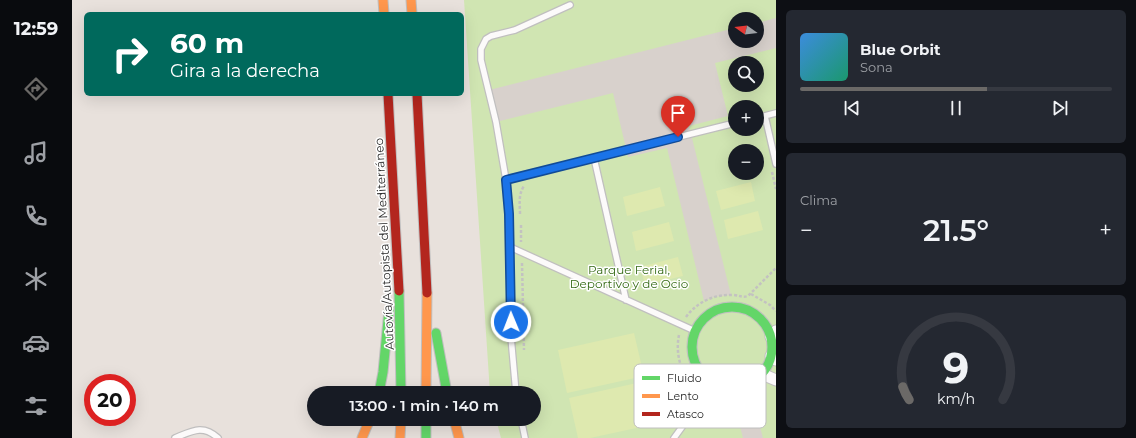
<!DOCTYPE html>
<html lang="es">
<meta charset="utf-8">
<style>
body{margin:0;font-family:Montserrat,sans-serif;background:#242831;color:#f1f3f6;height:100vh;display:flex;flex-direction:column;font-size:15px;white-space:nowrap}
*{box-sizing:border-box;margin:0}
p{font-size:13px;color:#9ea1a6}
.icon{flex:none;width:22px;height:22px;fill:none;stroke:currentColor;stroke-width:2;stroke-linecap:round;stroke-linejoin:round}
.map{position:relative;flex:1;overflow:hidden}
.panel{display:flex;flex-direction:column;gap:10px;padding:10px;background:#0d0f14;width:360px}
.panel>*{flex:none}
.banner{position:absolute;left:12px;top:12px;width:380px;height:84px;border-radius:6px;box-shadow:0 4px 16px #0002;background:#00695c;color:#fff;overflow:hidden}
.needle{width:26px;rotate:284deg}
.buttons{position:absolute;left:656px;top:12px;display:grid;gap:8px}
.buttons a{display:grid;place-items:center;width:36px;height:36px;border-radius:50%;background:#171b24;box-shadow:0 4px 16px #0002;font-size:20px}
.speed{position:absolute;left:12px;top:374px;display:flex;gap:8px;font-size:20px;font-weight:700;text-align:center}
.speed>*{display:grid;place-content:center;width:52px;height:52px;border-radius:50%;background:#171b24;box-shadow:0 4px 16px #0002;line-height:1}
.speed .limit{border:6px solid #d22;background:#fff;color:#111}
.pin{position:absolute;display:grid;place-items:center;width:34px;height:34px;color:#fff;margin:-41px -17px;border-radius:50% 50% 50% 0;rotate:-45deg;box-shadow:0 0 4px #0007}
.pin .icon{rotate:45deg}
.me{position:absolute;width:44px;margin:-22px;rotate:359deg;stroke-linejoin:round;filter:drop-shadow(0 0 3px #0008)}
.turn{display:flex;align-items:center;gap:14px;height:84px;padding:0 20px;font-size:18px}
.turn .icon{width:52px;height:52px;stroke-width:2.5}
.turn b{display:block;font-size:28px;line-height:34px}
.big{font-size:30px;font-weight:600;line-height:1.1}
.panel .widget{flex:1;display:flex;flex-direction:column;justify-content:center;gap:6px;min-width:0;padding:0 14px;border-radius:6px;background:#242831}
.panel .dial{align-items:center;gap:0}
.dial svg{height:104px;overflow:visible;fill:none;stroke:#363941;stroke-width:7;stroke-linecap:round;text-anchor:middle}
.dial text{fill:#f1f3f6;stroke:none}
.song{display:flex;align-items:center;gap:12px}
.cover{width:48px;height:48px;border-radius:6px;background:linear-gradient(135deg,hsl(210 70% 55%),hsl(160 70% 35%))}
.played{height:4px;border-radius:2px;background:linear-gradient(90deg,#6b6967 60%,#363941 60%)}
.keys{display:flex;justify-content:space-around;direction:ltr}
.heat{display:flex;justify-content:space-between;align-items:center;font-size:22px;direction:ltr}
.trip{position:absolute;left:235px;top:386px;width:234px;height:40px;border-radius:20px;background:#171b24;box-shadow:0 4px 16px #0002;font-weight:600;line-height:40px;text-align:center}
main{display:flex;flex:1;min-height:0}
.tab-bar{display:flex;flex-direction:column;width:72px;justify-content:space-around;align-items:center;background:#090b0e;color:#9ea1a6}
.tab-bar .icon{width:28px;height:28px}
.tab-bar .current{color:#6b6967}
.tab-bar b{font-size:18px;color:#f1f3f6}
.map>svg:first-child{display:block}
.green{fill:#d0e5b2;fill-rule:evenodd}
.pitch{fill:#dee9af}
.plaza{fill:#d8d1cc}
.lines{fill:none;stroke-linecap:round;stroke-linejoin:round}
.lane-casing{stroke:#c0bfbf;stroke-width:8}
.street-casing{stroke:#c0bfbf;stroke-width:13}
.fast-casing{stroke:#c0bfbf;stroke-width:11}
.slow-casing{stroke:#c0bfbf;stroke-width:11}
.jam-casing{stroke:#c0bfbf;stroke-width:11}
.path{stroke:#c3c2c1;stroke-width:2.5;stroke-dasharray:3 2;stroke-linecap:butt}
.lane{stroke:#fcfafa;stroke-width:5.5}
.street{stroke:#fcfafa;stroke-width:11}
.fast{stroke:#63d668;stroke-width:9}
.slow{stroke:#ff974d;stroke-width:9}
.jam{stroke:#b3261e;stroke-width:9}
.route-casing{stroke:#114b97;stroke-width:10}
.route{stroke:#1a73e8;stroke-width:7}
.labels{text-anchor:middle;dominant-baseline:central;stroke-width:3;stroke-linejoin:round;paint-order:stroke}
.street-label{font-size:12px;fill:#282828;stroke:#fff}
.park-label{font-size:12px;fill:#346a14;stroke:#fff}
.key{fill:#fff;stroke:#bebebe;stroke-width:1}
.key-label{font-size:11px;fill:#282828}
</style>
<main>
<nav class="tab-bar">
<b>12:59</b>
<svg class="icon current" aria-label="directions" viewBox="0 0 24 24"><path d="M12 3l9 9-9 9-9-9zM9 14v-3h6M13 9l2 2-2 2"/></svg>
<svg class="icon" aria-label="music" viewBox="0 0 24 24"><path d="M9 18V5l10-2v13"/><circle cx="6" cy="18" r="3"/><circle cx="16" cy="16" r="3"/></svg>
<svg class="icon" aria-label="phone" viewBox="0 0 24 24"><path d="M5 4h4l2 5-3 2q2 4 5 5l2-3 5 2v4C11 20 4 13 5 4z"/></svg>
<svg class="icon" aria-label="climate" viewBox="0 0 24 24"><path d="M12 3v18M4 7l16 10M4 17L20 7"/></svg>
<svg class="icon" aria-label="car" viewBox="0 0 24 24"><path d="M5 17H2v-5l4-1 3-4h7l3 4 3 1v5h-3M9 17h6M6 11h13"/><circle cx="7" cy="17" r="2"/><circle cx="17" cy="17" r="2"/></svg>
<svg class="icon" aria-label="filters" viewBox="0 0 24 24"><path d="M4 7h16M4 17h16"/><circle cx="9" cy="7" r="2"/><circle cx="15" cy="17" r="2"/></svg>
</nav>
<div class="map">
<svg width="704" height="438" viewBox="0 0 704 438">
<rect width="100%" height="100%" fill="#e8e1dc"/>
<!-- green -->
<path class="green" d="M 392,0 L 704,0 L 704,438 L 429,438 L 424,419 L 462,419 L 462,393 L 418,393 ZM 663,19 L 685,19 L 685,41 L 663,41 ZM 663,63 L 685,63 L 685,85 L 663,85 ZM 663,107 L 685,107 L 685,129 L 663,129 ZM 663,151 L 685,151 L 685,173 L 663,173 Z"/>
<!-- pitch -->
<path class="pitch" d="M 679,182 L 683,201 L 649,210 L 644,191 Z
M 588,187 L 593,206 L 555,216 L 551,197 Z
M 686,211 L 691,230 L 656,239 L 652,220 Z
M 597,222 L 602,241 L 564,251 L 560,232 Z
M 606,257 L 611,276 L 573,285 L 568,267 Z
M 562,333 L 572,376 L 495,393 L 486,350 Z
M 574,381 L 583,424 L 518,438 L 506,438 L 497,398 Z"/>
<!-- plaza -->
<path class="plaza" d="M 704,18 L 704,48 L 643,63 L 656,116 L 617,126 L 659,295 L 642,297 L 632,301 L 595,148 L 556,157 L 541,93 L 424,122 L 417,90 L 663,28 L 663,41 L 685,41 L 685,23 Z
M 680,394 L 684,412 L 691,438 L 671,438 L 664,411 L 662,399 L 673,397 Z"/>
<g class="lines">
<!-- lane casing -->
<g class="lane-casing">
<path id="lane" d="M 693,116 L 704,164
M 685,118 L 704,113
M 522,158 L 554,300
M 434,180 L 663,123
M 438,247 L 623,331
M 444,393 L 439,337 L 437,214 L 434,180 L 424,122 L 409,60 L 409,49 L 414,39 L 419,36 L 443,30 L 498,5
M 449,419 L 453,438
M 103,438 C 120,431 131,424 146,438
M 602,438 L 642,383"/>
</g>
<!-- street casing -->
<g class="street-casing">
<path id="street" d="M 699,337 L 704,331
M 699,356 L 704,360
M 690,374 L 704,380"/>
</g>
<!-- fast casing -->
<g class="fast-casing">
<path id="fast" d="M 327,291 L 329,393
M620 347a40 40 0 1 1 80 0a40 40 0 1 1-80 0Z
M 364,333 L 375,393
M 307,393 L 311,372 L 317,310
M 354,419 L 354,438"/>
</g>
<!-- slow casing -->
<g class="slow-casing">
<path id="slow" d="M 311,0 L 312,14
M 339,0 L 340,14
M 354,393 L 355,293
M 382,419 L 387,438
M 290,438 L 298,419
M 328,438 L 329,419"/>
</g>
<!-- jam casing -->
<g class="jam-casing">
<path id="jam" d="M 316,94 L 327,291
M 345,94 L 355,293"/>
</g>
<!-- path -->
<path class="path" d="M 700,172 L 704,189
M 448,214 C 448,204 446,195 452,186
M 449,225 L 449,242
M 450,263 L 452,350
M 679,294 L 698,305 L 704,311
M 614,317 C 625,302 642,294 661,295 C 667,295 670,298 676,296 L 704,268
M 607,335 C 603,355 609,376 626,389
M 643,397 C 661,401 676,398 690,387"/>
<!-- lane -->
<use href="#lane" class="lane"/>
<!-- street -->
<use href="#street" class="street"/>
<!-- fast -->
<use href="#fast" class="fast"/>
<!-- slow -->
<use href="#slow" class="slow"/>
<!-- jam -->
<use href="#jam" class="jam"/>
</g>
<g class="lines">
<!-- route casing -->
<g class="route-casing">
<path id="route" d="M 439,322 L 437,214 L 434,180 L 606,137"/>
</g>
<!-- route -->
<use href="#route" class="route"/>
</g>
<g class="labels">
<!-- street labels -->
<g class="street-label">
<text transform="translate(312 244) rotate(-93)">Autovía/Autopista del Mediterráneo</text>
</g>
<!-- park labels -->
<g class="park-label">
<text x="557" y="269">Parque Ferial,<tspan x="557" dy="14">Deportivo y de Ocio</tspan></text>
</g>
</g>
<!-- legend -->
<rect x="562" y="364" width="132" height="64" rx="6" class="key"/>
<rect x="570" y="376" width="18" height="4" fill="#63d668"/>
<rect x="570" y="394" width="18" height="4" fill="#ff974d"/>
<rect x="570" y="412" width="18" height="4" fill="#b3261e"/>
<g class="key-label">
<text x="595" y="382">Fluido</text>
<text x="595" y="400">Lento</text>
<text x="595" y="418">Atasco</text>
</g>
</svg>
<div class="buttons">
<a><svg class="needle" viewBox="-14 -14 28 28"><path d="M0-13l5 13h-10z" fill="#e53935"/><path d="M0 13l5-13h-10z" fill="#9ea1a6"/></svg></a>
<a><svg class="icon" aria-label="search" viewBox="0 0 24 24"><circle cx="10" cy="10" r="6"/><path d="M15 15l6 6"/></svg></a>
<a>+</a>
<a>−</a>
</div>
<div class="speed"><div class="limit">20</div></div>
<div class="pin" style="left:606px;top:137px;background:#d93025"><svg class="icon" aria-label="arrive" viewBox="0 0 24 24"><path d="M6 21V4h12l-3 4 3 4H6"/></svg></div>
<svg class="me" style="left:439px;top:322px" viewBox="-20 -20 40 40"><circle r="17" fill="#1a73e8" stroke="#fff" stroke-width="3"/><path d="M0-11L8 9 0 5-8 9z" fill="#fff"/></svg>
<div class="trip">13:00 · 1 min · 140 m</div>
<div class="banner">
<div class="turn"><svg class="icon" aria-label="right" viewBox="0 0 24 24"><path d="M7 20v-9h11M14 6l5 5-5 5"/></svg><div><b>60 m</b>Gira a la derecha</div></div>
</div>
</div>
<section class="panel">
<div class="widget">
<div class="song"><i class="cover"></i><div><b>Blue Orbit</b><p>Sona</p></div></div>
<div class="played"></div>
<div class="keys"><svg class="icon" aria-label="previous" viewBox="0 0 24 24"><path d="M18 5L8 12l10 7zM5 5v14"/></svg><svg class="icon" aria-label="pause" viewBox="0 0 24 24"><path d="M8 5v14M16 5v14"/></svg><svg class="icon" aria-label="next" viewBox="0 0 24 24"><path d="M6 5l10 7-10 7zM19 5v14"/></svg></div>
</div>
<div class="widget"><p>Clima</p>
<div class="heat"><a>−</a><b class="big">21.5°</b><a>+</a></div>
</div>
<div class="widget dial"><svg viewBox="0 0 100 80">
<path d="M14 69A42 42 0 1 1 86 69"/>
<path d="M14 69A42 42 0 0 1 9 59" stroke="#6b6967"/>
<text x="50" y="56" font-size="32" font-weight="700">9</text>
<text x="50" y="72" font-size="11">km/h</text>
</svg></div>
</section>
</main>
